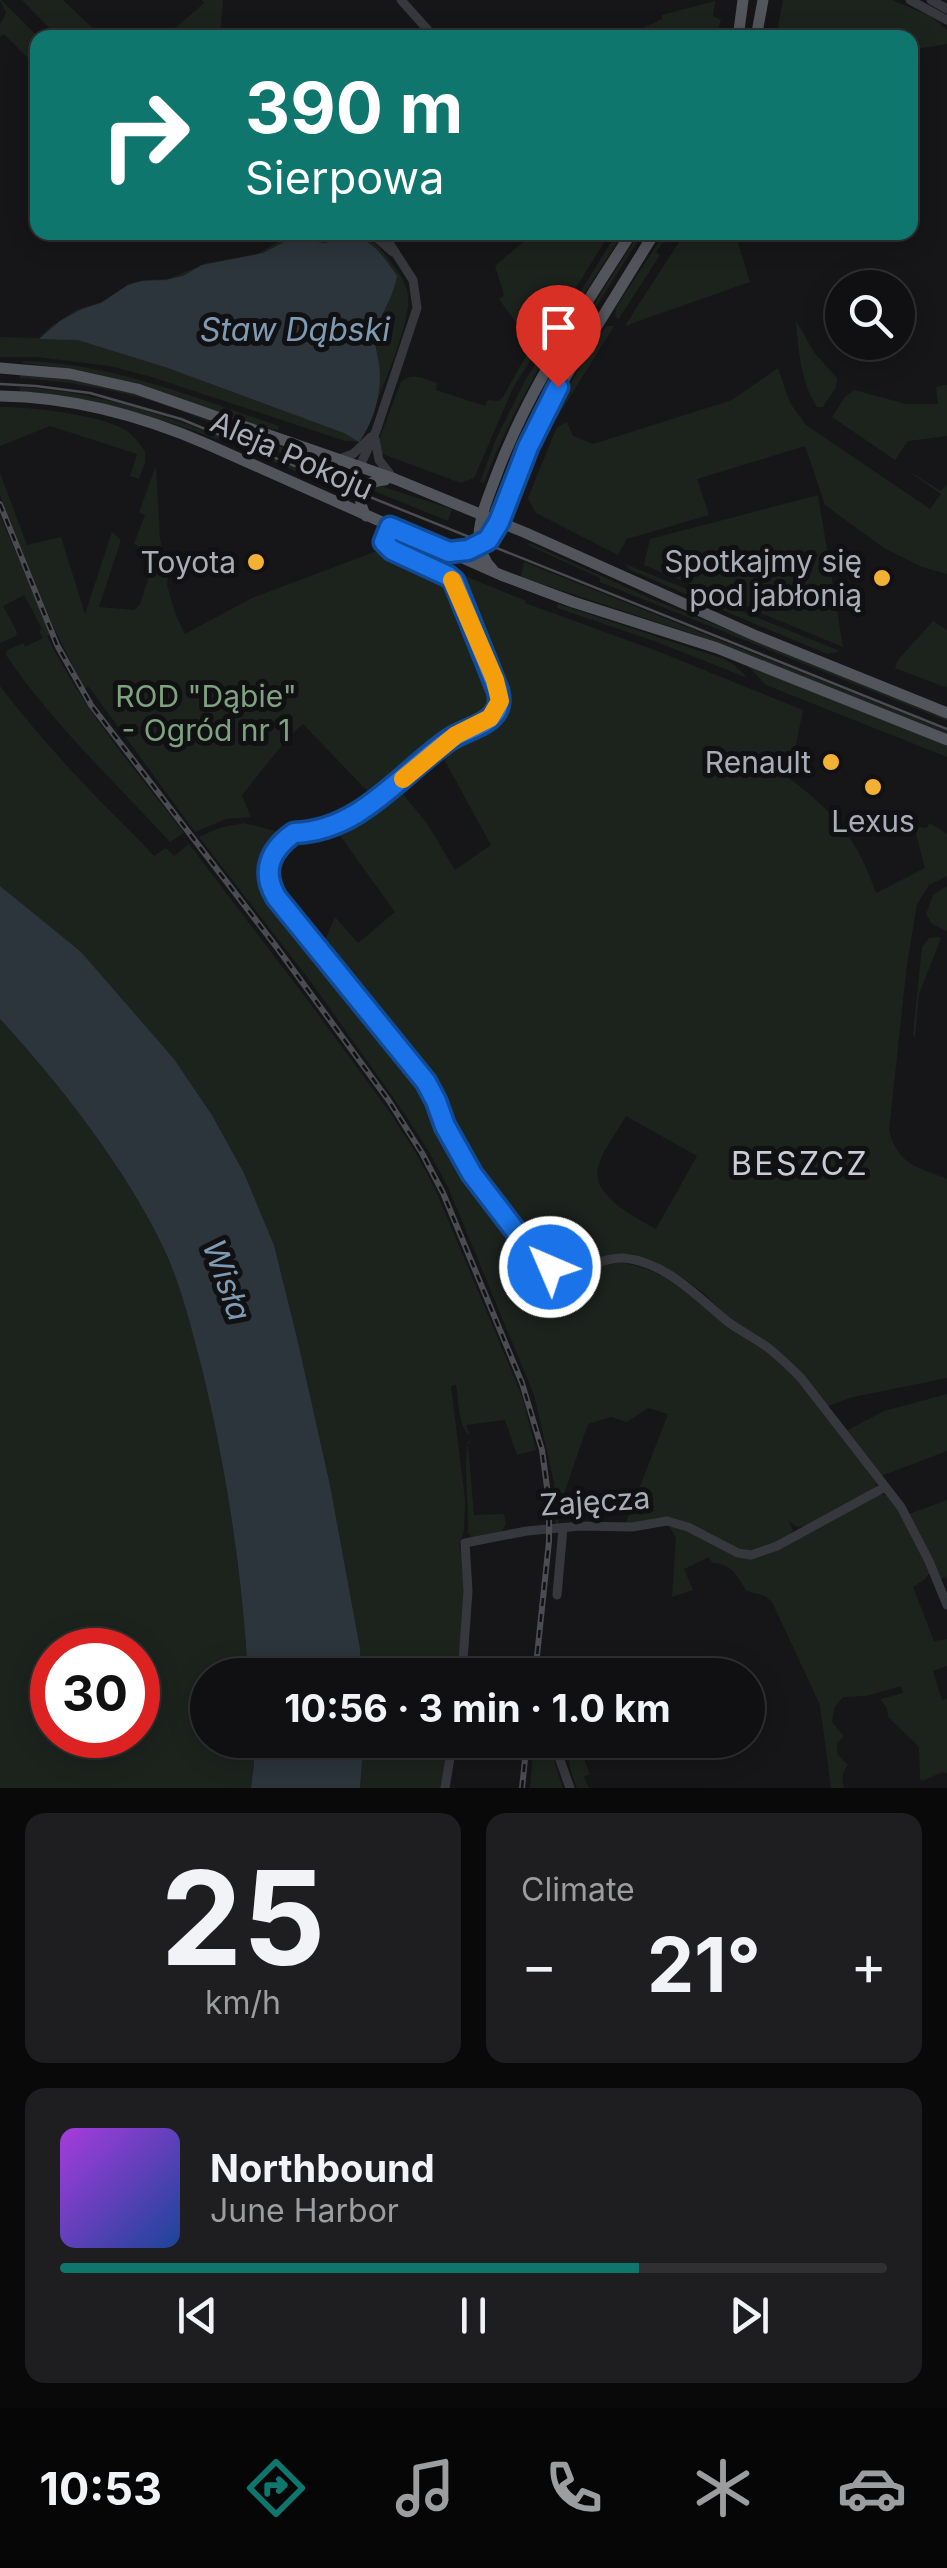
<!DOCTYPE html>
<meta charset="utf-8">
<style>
body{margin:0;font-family:Inter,sans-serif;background:#1e1e20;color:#f1f3f6;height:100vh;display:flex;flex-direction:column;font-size:38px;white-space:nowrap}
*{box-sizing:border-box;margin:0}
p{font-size:32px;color:#9c9d9f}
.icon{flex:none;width:55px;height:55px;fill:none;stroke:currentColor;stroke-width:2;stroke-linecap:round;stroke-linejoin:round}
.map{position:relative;height:1788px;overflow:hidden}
.side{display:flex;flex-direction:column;gap:25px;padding:25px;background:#09090a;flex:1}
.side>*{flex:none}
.guide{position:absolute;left:30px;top:30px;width:888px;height:210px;border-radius:20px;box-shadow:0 5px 25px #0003,0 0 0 2px #303032;background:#0f766e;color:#fff;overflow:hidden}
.fabs{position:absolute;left:825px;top:270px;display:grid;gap:20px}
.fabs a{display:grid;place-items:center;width:90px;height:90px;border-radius:50%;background:#101012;box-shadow:0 5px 25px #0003,0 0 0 2px #303032;font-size:50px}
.speed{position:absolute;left:30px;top:1628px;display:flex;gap:20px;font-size:50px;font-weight:700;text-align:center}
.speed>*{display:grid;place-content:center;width:130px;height:130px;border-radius:50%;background:#101012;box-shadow:0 5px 25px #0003,0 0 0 2px #303032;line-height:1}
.speed .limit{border:15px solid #d22;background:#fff;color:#111}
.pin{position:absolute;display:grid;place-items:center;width:85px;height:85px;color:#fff;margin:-102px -42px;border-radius:50% 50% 50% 0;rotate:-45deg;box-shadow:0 0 10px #0007}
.pin .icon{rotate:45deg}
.me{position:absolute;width:110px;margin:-55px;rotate:315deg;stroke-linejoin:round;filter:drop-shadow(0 0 8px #0008)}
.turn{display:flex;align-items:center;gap:35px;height:210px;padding:0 50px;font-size:45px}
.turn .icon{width:130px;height:130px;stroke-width:2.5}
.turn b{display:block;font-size:70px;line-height:85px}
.big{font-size:75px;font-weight:700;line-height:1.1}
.side .tile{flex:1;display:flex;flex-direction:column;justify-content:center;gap:15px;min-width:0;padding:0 35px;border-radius:20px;background:#1e1e20}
.side .dial{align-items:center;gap:0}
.dial b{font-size:130px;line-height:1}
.song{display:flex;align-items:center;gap:30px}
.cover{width:120px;height:120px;border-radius:15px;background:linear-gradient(135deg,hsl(280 70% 55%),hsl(220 70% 35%))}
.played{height:10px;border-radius:5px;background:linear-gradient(90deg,#0f766e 70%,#303032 70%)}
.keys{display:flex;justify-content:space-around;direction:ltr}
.heat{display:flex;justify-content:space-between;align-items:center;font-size:55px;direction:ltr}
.side .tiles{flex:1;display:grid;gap:25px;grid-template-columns:1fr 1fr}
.tile:last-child{grid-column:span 2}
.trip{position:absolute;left:190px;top:1658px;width:575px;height:100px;border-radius:50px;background:#101012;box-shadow:0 5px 25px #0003,0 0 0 2px #303032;font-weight:700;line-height:100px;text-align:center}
.dock{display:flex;height:160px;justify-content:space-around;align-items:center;background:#060607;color:#9c9d9f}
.dock .icon{width:70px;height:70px}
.dock .current{color:#0f766e}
.dock b{font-size:45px;color:#f1f3f6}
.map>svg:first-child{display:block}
.green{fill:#1c231d;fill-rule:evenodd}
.water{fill:#2c353c}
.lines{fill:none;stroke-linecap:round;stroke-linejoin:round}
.minor{stroke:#37383d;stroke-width:9}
.major{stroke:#53555c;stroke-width:11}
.tram{stroke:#4a4c52;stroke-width:2.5}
.rail-casing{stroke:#4a4c52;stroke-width:6}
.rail{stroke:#111113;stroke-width:2.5;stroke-dasharray:8;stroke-linecap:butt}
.route-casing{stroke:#114b97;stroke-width:25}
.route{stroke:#1a73e8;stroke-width:18}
.slow{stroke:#f59e0b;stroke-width:18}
.poi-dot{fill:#f2b134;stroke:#111113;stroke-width:4}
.labels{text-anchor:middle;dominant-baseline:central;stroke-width:10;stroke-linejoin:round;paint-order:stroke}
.street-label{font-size:30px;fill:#a8adb8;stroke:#111113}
.poi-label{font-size:30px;fill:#a8adb8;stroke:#111113;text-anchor:end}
.park-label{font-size:30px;fill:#7fa381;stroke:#111113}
.water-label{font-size:32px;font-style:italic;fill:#7f9bb3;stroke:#111113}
.neighbourhood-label{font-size:32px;letter-spacing:2.5px;fill:#c9ccd4;stroke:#111113}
</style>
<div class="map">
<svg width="947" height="1788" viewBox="0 0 947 1788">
<rect width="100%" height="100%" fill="#161618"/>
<!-- green -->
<path class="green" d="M 0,0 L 1,0 L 36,35 L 40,31 L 44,37 L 38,38 L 37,49 L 28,58 L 4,34 L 0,37 L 0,24 L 6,13 Z
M 22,0 L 63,0 L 99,34 L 108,37 L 58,37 Z
M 202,0 L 223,0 L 220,37 L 165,37 L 204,3 Z
M 783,0 L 892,0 L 930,16 L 947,30 L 947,44 L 910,50 L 910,38 L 776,37 Z
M 715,1 L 713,16 L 721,20 L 716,37 L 625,37 L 662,19 L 662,15 Z
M 640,232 L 643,233 C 591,314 538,398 504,489 L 501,488 C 534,399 588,312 640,232 Z
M 516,233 L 610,233 L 513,388 L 474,478 L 461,483 L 380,453 L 380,437 L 401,382 C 412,371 424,379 437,383 L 436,390 L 485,406 L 488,400 L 498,401 L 503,397 L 531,347 L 529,341 L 499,299 L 504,295 L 495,266 L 523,242 Z
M 620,233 L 616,244 C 566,322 516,397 484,483 L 480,482 L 496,439 L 526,379 L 615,236 Z
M 685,233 L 735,233 L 750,282 L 630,324 L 628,326 L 626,324 Z
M 354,234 C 371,237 380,247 390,261 C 397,271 406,281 408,295 C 412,323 375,405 364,435 L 359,442 L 345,441 L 155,378 L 110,366 L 37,357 L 0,357 L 0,337 L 39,338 L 50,327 L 76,310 L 101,302 L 129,284 L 143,280 L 168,279 L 207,263 L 257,254 L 287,237 Z
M 663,242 L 656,252 L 660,255 L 618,320 L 615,315 L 617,306 L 658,243 Z
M 796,321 L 814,352 L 837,378 L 836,387 L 823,407 L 817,407 C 801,383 798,349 796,321 Z
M 607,326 L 614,326 L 555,421 L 546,425 L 601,332 Z
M 24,361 C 111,363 198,399 279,426 L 278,430 L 261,427 C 182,399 106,371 22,363 Z
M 778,368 L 790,403 L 806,425 L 930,509 L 941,494 L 904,468 L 941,491 L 947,484 L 947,574 L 922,567 L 884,548 L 825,505 L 805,446 L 697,479 L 709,515 L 627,539 L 618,555 L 536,513 L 528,498 L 557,427 L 567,422 L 573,436 L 593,444 L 732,400 Z
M 20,374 L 69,379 L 139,395 L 351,472 L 348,481 C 280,456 218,421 149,400 C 107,388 64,381 20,378 Z
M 947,385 L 947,436 L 908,441 L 895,460 L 832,417 L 845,397 L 854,390 L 906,404 L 938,404 L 936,387 Z
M 20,387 C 136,394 239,445 345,489 L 338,490 C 236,444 133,401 20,391 Z
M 0,407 C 32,407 93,414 122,428 C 132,433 138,442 145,451 L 145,462 L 139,479 L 130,476 L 137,454 L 50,426 L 0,446 Z
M 156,466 L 160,539 L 168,576 L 167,585 L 176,616 L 185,634 L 252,598 L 382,549 L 383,552 L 442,580 L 461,633 L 470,630 L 495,691 L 494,707 L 483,719 L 455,732 L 374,798 L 303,724 L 286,740 L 242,795 L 251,817 L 226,819 L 195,832 L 89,687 L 84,688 L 52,624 L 0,495 L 0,473 L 27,545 L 61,537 L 85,614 L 112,532 L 120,539 L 120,543 L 99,607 L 134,610 L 140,604 L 154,562 L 148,553 L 134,544 L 145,515 L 139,512 Z
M 377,485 L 452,509 L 448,521 L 367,488 Z
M 818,495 L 843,647 L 644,565 L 650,539 Z
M 0,515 L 50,634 L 47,636 C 82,708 135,770 184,833 L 170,842 C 116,783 51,722 6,655 L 7,650 L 23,643 L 25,647 L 43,638 L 39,631 L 42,629 L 24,595 L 3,606 L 17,632 L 16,636 L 0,643 Z
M 529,543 L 654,600 L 947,718 L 947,721 L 600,582 L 600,578 L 528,545 Z
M 390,545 L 526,601 L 525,603 L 657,651 L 803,710 L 789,778 C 835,813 857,838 876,893 L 925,868 L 914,826 L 926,828 L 930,823 L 947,834 L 947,876 L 929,885 L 917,904 L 907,964 L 889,1130 C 898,1165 917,1167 947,1179 L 947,1378 L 853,1397 L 826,1407 L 807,1381 L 728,1317 L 701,1291 L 679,1275 L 628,1255 L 576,1264 L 553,1263 L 542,1258 L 532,1248 C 511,1220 488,1193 470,1162 C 455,1137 446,1108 432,1082 L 322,947 L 335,917 L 358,943 L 395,912 L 336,830 L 373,809 L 398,788 L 426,822 L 455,870 L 491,845 L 440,752 C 456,739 478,734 494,720 C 500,715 504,708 504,700 C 505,678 473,613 464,589 L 455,578 ZM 626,1116 L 697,1156 L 656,1229 C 635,1217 588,1195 599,1164 C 604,1148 618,1131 626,1116 Z
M 524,562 L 947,731 L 947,735 L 693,634 L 521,577 Z
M 625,564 L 840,651 L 828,654 C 761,627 696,599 631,570 Z
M 558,604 L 724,659 L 734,665 L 748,678 L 654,641 L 557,608 Z
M 933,621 L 947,630 L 947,688 L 895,668 L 897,661 Z
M 746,664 L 947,746 L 947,757 L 766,685 Z
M 0,686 C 31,727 68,768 104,805 C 121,822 138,838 154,856 L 166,848 L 174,856 L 189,844 L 312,1006 L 391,1114 L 417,1155 L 436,1191 L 522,1396 L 536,1450 L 517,1455 L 505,1420 L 466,1425 L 470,1436 C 458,1426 459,1401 456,1385 L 451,1386 L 465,1500 L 464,1531 L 459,1546 C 470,1586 462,1633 459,1675 L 361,1675 L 360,1648 L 330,1485 L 298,1342 L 274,1245 L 244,1173 L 212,1115 L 174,1059 L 33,915 L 0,886 Z
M 244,823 L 283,833 C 265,865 263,854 271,895 L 422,1084 L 456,1156 L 528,1253 L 572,1272 L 621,1262 L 647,1269 L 674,1281 L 765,1349 L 799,1381 L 876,1480 L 876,1487 L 806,1526 L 797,1527 L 788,1520 L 793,1530 L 789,1535 L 756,1552 L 742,1552 L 680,1521 L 625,1525 L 668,1414 L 648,1408 L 627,1422 L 611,1417 L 588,1424 L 559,1508 L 559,1530 L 556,1530 L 554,1482 L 534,1395 L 448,1187 L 428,1150 L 402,1110 L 311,982 L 199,837 L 219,828 Z
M 947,886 L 947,931 L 932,924 L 926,914 L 933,895 Z
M 938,937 L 941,938 L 919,994 L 915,1037 L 913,1035 L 922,947 L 929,938 Z
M 0,1019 C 59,1083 127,1170 164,1249 C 181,1285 191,1327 201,1365 C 226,1466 242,1571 248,1675 L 208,1675 L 208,1740 L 252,1740 L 254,1764 L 251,1788 L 0,1788 ZM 52,1650 L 138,1650 L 138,1735 L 52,1735 Z
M 947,1394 L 947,1451 L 881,1476 L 844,1432 L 884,1411 Z
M 471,1441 L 468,1445 L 474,1515 L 504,1514 L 506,1523 L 502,1532 L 472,1538 L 468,1533 C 469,1504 463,1471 468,1442 Z
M 879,1494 L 887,1496 L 898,1509 L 931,1572 L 925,1579 L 913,1587 L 934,1641 L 947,1639 L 947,1666 L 933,1671 L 942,1700 L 947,1699 L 947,1773 L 943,1772 L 922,1781 L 920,1779 L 919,1747 L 888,1717 L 887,1708 L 880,1699 L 903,1693 L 901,1686 L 866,1696 L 843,1697 L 834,1708 L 832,1722 L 844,1736 L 837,1744 L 837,1754 L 848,1765 C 841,1772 842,1779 844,1788 L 831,1788 L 820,1705 L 772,1602 L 765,1596 L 747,1591 C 737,1577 732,1563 712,1563 L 709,1557 L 684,1569 L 693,1590 L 672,1597 L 676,1538 L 667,1522 L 751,1556 Z
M 947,1500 L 947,1576 L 941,1579 L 909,1514 Z
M 364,1740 L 449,1740 L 441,1788 L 360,1788 Z
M 534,1740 L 553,1740 L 555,1764 L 563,1788 L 530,1788 Z
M 568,1740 L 576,1740 L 590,1774 L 584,1777 L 589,1788 L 577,1788 C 570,1772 567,1758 568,1740 Z"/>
<!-- water -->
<path class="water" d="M 349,235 C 374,240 383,256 397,276 C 394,295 383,310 377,328 C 373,340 376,347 378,359 C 384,386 375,421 359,442 L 344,433 L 168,368 L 78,340 L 39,339 L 60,321 L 82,309 L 101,303 L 128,285 L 142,281 L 166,280 L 183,276 L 202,265 L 263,253 L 286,241 L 301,240 L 325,243 Z
M 0,886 L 81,952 L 174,1059 L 212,1115 L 244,1173 L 274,1245 L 298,1342 L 330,1485 L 360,1648 L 361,1675 L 248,1675 C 242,1571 226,1466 201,1365 C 191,1327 181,1285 164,1249 C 127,1170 59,1083 0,1019 Z
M 252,1740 L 364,1740 L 360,1788 L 251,1788 L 254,1764 Z"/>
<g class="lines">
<!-- minor -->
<path class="minor" d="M 401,0 L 435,38
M 910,0 L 947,20
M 931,0 L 947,9
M 370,232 L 393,252
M 375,439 L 379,460 L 393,478
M 339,459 L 353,454 L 371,437
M 342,505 L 376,431 L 417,308 L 413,280 L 382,232
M 390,527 L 384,541 L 389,548 L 448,576 L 455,584 L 499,691 C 500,699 500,706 495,713 C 485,727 463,731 449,740 C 413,765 385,800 345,820 C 336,825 326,830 316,832 C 300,835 295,829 281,843 C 267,857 265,874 273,892 L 426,1082 C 440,1107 448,1134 463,1159 C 475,1181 492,1201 507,1222 C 518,1235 528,1253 542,1263 C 570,1282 598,1256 624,1258 C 668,1263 697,1297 728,1322 C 741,1331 754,1338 767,1347 C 779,1356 790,1367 801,1378 L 901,1507 L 929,1561 L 947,1605
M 557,1595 L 563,1528
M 462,1675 L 468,1591 L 465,1543 L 527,1531 L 580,1526 L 632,1527 L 667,1521 L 688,1527 L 738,1553 L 751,1555 L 777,1546 L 885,1487
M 566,1675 L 567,1673
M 558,1740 L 560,1760 L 570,1788
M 445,1788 L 453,1740"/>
<!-- major -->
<path class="major" d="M 738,38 L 743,0
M 756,38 L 763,0
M 0,368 L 70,374 L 137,389 L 395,479 L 526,533 L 754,635 L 947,713
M 0,396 C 73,397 143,416 209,445 L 501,575 L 573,602 L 717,648 L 947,740
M 366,516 C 354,496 363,481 385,480
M 451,553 L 468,550 L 480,546 L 494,532 L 528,447 L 553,397 L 655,232
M 493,570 C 484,561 479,549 479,535 C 480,515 489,495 496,476 C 528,389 582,310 632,232"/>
<!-- tram -->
<path class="tram" d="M 0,384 L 36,386 L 90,393 L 181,419 L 350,489 L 947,729"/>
<!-- rail casing -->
<g class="rail-casing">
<path id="rail" d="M 0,504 L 57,645 L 91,705 L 275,945 L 389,1101 L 422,1153 L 443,1193 L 522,1383 L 542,1450 L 549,1502 L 549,1541 L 535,1675
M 522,1788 L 527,1740"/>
</g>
<!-- rail -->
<use href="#rail" class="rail"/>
</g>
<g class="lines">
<!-- route casing -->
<g class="route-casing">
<path id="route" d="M 550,1267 L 534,1255 L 472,1174 L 445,1126 L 436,1101 L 426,1082 L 276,897 C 261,871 270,850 294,833 C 360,831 399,775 449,740 C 463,730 485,727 495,713 C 500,706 500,699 498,691 L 454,581 L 448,576 L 392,550 L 384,542 L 390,527 L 449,552 L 468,550 L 488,540 L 499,522 L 528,447 L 558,387"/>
</g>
<!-- route -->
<use href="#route" class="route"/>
<!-- slow -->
<path class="slow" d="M 403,779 L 456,735 L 490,718 L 500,701 L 495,680 L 452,580"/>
</g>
<!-- markers -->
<g class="poi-dot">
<circle cx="256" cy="562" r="10"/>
<circle cx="882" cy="578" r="10"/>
<circle cx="831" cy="762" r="10"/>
<circle cx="873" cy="787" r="10"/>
</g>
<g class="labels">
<!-- street labels -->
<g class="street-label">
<text transform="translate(292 455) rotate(24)">Aleja Pokoju</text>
<text transform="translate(595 1501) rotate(-4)">Zajęcza</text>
</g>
<!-- poi labels -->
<g class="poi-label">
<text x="862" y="561">Spotkajmy się<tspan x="862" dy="34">pod jabłonią</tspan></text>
<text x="236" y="562">Toyota</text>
<text x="811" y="762">Renault</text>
<text x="873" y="821" text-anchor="middle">Lexus</text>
</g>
<!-- park labels -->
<g class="park-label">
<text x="206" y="696">ROD "Dąbie"<tspan x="206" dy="34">- Ogród nr 1</tspan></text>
</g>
<!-- water labels -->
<g class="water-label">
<text x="295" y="329">Staw Dąbski</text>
<text transform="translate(227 1280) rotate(70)">Wisła</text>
</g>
<!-- neighbourhood labels -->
<g class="neighbourhood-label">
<text x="800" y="1163">BESZCZ</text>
</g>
</g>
</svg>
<div class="fabs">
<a><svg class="icon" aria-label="search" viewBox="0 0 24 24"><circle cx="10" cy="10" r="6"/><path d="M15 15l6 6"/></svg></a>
</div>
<div class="speed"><div class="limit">30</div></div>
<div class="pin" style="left:558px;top:387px;background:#d93025"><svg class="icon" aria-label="arrive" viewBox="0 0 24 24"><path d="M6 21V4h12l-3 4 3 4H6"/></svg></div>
<svg class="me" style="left:550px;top:1267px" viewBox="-20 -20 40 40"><circle r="17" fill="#1a73e8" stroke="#fff" stroke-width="3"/><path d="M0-11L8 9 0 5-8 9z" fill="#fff"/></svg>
<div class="trip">10:56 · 3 min · 1.0 km</div>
<div class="guide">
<div class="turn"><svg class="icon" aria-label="right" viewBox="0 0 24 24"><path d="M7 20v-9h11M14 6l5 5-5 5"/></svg><div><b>390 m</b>Sierpowa</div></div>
</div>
</div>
<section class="side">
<div class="tiles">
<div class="tile dial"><b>25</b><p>km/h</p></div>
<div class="tile"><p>Climate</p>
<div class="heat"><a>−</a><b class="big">21°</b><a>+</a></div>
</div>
<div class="tile">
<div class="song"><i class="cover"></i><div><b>Northbound</b><p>June Harbor</p></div></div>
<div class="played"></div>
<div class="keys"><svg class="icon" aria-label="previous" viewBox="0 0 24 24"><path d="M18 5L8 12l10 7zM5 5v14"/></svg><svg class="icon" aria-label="pause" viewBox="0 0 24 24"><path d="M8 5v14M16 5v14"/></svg><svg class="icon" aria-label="next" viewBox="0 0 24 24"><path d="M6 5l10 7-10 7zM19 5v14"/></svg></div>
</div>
</div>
</section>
<nav class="dock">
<b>10:53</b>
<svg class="icon current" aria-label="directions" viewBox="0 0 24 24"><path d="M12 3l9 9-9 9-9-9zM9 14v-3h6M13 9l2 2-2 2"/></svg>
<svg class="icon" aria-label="music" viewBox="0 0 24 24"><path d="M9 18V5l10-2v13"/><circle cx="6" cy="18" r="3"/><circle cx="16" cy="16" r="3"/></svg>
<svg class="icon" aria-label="phone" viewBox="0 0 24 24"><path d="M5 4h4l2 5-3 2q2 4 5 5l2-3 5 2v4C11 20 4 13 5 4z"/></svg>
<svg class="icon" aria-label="climate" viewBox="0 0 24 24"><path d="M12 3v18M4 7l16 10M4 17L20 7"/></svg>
<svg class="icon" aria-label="car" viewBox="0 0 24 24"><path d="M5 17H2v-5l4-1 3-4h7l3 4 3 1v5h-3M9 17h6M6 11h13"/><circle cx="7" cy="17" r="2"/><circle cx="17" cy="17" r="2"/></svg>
</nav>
